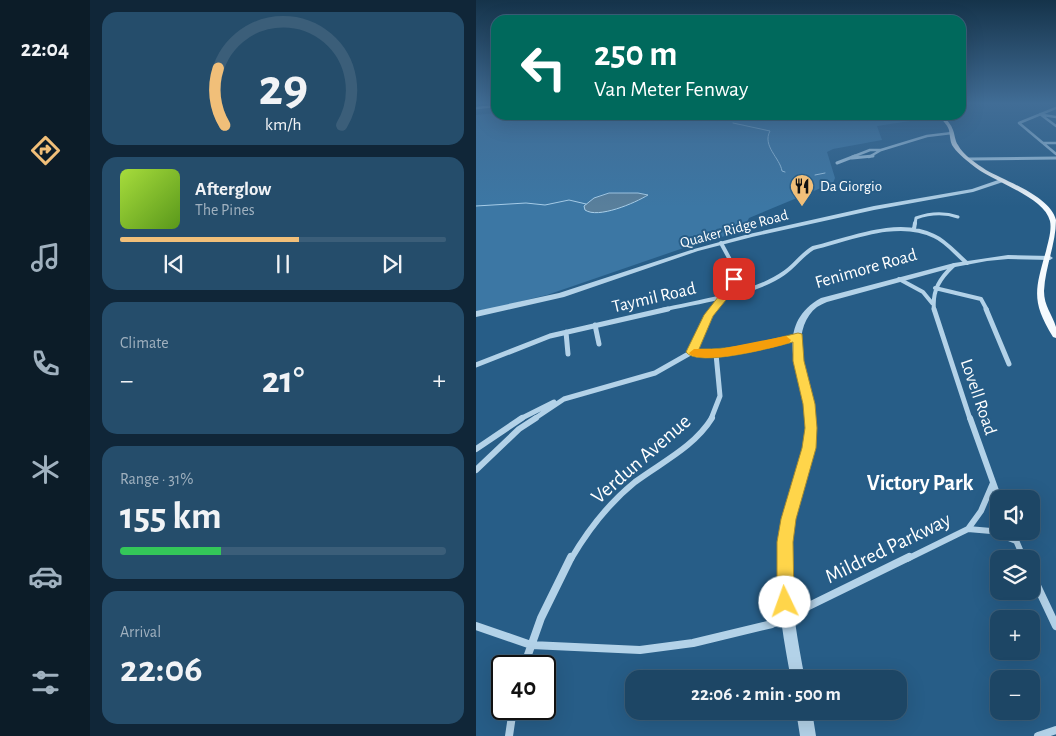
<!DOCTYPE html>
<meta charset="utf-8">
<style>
body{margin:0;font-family:"Alegreya Sans",sans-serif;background:#254d6b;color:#f1f3f6;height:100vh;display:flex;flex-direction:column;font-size:19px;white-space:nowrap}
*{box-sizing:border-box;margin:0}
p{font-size:16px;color:#a0b1bf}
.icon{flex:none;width:28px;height:28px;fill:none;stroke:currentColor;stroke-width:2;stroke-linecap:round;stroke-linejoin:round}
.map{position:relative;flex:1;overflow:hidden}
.panel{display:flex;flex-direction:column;gap:12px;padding:12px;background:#102638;width:386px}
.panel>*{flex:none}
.guide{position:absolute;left:15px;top:15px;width:475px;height:105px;border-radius:15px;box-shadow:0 5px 20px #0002,0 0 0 1px #3b5e79;background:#00695c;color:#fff;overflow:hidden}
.tools{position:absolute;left:514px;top:490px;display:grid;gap:10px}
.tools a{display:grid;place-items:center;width:50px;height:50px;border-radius:10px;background:#1d4665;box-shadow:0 5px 20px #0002,0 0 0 1px #3b5e79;font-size:25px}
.speed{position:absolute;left:15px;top:655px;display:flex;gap:10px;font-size:25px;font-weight:700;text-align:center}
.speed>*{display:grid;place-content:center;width:65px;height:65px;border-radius:50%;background:#1d4665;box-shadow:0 5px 20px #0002,0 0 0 1px #3b5e79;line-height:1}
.speed .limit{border:2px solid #111;border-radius:8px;background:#fff;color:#111}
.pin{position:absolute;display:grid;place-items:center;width:42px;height:42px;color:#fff;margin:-21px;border-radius:10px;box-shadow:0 2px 8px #0006}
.me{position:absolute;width:55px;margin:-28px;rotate:357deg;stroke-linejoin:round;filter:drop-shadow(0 0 4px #0008)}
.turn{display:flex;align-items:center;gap:18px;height:105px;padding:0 20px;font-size:22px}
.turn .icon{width:65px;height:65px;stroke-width:2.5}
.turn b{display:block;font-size:35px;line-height:42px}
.big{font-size:38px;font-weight:700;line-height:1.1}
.panel .tile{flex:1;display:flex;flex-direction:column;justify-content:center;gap:8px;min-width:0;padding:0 18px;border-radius:15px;background:#254d6b}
.panel .dial{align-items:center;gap:0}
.dial svg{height:130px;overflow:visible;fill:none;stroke:#3b5e79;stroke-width:7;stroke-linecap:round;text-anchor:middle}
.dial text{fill:#f1f3f6;stroke:none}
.song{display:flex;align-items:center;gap:15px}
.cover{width:60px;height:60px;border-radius:8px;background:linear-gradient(135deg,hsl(80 70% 55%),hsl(90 70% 35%))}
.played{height:5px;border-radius:2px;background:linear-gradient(90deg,#f1bf79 55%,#3b5e79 55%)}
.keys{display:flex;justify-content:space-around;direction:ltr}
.heat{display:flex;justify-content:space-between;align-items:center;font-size:28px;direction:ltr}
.charge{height:8px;border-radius:4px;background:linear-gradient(90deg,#34c759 31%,#3b5e79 0)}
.trip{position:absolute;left:149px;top:670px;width:282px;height:50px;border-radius:15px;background:#1d4665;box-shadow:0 5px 20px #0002,0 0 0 1px #3b5e79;font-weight:700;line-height:50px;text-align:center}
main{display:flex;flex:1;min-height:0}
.dock{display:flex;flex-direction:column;width:90px;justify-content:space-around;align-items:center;background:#0c1c28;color:#a0b1bf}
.dock .icon{width:35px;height:35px}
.dock .active{color:#f1bf79}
.dock b{font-size:22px;color:#f1f3f6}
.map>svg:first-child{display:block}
.green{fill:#3c77a4}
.water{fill:#597f9b;stroke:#a8cee9}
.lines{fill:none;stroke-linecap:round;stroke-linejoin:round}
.stream{stroke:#a8cee9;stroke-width:1}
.minor-far5{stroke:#b3d2e8;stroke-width:2.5}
.minor-far4{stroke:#b3d2e8;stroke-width:3}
.minor-far3{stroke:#b3d2e8;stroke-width:4}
.minor-far2{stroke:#b3d2e8;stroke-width:5}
.minor-far1{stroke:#b3d2e8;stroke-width:6}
.minor{stroke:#b3d2e8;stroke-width:8}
.tertiary{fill:#b3d2e8;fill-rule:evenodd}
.primary{fill:#f5fafe;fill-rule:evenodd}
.route{fill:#ffd54a;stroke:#a68a30}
.slow{fill:#f59e0b}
.labels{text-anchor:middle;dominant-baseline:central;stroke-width:4;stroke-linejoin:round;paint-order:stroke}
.far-poi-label{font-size:15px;fill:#fff;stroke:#275d87;text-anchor:start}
.far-street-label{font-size:15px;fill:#fff;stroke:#275d87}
.street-label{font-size:18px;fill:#fff;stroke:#275d87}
.near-street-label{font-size:21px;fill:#fff;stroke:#275d87}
.near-neighbourhood-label{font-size:22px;font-weight:bold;fill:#fff;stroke:#275d87}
</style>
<main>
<nav class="dock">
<b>22:04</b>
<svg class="icon active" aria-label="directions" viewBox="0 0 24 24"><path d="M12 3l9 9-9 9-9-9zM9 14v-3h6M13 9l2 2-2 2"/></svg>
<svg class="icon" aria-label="music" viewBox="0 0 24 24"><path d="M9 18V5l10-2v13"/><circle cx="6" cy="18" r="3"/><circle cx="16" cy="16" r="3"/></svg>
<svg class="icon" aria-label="phone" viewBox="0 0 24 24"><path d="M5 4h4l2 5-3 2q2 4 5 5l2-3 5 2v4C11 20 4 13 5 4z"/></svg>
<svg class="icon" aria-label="climate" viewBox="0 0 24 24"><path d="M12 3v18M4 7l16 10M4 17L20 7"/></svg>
<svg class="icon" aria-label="car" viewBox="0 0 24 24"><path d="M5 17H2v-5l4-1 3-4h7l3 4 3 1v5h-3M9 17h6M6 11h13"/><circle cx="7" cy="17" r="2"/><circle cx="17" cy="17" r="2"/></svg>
<svg class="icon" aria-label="filters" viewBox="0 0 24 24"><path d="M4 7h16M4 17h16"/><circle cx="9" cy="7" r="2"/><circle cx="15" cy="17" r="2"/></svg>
</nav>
<section class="panel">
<div class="tile dial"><svg viewBox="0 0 100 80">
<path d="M14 69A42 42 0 1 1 86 69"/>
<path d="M14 69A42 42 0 0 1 10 34" stroke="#f1bf79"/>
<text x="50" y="56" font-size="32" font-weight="700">29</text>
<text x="50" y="72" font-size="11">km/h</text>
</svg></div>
<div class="tile">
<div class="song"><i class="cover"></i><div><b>Afterglow</b><p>The Pines</p></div></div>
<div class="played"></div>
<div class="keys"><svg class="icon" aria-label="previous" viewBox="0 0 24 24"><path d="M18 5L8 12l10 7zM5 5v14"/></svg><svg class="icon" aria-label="pause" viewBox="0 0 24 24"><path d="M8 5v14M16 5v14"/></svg><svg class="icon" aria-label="next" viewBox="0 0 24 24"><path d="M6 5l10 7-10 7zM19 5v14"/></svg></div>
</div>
<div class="tile"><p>Climate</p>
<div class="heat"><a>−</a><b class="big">21°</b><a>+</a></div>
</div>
<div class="tile"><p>Range · 31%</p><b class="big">155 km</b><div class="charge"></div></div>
<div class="tile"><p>Arrival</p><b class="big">22:06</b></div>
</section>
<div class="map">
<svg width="580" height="736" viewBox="0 0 580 736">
<rect width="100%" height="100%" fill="#275d87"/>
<!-- green -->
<path class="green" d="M 20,113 L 20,115 L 459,115 L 461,117 L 401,126 L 406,140 L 357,149 L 351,152 L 359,178 L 357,183 L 273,218 L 267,230 L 257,234 L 222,243 L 71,295 C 47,300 24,308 0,311 L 0,115 Z"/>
<!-- water -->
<path class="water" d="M 133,193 L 162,193 L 172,195 C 159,203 122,219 109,210 L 108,206 L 118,198 Z"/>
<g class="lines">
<!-- stream -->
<path class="stream" d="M 257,123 L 294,131 C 286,146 304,158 306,171 L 309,172
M 339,175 L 349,173
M 0,206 L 50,203 L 69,205 L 93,200 L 110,204"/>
<!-- minor-far5 -->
<path class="minor-far5" d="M 0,108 L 20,106
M 580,108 L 543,123 L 580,154
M 564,114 L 580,126
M 567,115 L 580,117
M 567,143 L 580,143
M 376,157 L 394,150 L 405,150 L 451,136 L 476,133
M 393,157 L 405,150"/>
<!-- minor-far4 -->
<path class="minor-far4" d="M 376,158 L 397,156
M 493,159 L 580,158
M 361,163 L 379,156
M 439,224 L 440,218 C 454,213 468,212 482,217"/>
<!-- minor-far3 -->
<path class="minor-far3" d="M 438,229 L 439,223
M 423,279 L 447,292 L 456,303
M 459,288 L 505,299 L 511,310
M 186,310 C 223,301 277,295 308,273 C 319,266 325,255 337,248 C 374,239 422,218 458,236 C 470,241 481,255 491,263
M 237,310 L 257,283 L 259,269 L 245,243
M 458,310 C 456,290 464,278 478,265"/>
<!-- minor-far2 -->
<path class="minor-far2" d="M 458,309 L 494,419
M 510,309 L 533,364
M 119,325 L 123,344
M 90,332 L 92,354
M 216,352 L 238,309
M 0,365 L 74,336 L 192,309
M 44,419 L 78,402
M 58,419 L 88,399 L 179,373 L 216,352 L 245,354 L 322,337
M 235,419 L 244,396 L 240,354"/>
<!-- minor-far1 -->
<path class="minor-far1" d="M 494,418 L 523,499
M 0,449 L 46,418
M 0,470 L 43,429 L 60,418
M 492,529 L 515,531 L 540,541
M 536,531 L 548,559
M 95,559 C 112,530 133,503 159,482 C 186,462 218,447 236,418
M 431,559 L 492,529 L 505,511 L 517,483"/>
<!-- minor -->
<path class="minor" d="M 555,573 L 580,626
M 0,626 L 55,645 L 164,650 L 217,643 L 296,624 L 433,557
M 48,666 L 65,618 L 95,557
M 33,736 L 37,709
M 562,736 L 580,730"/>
<!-- tertiary -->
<path class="tertiary" d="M 525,179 L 527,180 L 527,182 L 497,192 L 398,210 L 276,237 L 222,251 L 88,297 L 0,317 L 0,311 L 83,293 L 218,249 L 273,234 L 398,206 L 496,189 Z
M 532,255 L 574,256 L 577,258 L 574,260 L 532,259 L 511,261 L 479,267 L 351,302 C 347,304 344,305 341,307 C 320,323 323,357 329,379 C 331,386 335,393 337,401 C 340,412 340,424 340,435 C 339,464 323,491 318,520 C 309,573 319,626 329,679 L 315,679 C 305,626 296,574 306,521 C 311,492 327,466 330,437 C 335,390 288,330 345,298 L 478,263 Z
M 320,711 L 336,711 L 340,736 L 324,736 Z"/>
<!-- primary -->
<path class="primary" d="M 462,115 L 466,115 C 471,120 475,124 477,130 C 479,135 479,141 482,145 C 487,155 501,164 510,170 C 529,181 574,196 580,220 C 580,244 569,267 568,291 C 568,306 576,314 580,327 C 580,330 580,335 580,338 L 577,337 C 555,301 559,290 570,251 C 572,242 576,230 574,221 C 568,196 514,181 495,164 C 489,159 480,152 476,145 C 474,141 474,135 473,130 C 471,124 466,120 462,115 Z"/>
</g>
<!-- sky -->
<linearGradient id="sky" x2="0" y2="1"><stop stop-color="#15334a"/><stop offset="0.5" stop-color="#416d96"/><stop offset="1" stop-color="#416d96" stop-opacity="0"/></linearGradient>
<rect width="580" height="207" fill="url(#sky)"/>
<!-- route -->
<path class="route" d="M 258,276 L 262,279 L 258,290 L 237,316 L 223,349 C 257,350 289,341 322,333 L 326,334 L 328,361 L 339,404 L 341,428 L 340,448 L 320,519 L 317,542 L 318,602 L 315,608 L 309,610 L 303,608 L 301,602 L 301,542 L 305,519 L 326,448 L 329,428 L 327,404 L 317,361 L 317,342 C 299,347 221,368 210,352 L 228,315 L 250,287 L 255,277 Z"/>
<!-- slow -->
<path class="slow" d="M 310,336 L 315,340 L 313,343 C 297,348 223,366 213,353 L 218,349 L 244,349 Z"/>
<!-- icons -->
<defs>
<g id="restaurant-pin" transform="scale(1.25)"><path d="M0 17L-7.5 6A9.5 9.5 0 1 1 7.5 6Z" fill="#f1bf79" stroke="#275d87"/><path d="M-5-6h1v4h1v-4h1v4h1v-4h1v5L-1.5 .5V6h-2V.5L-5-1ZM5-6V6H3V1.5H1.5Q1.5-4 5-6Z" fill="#111"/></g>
</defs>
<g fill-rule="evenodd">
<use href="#restaurant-pin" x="326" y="186"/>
</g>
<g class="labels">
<!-- far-poi labels -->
<g class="far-poi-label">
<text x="344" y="186">Da Giorgio</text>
</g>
<!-- far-street labels -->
<g class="far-street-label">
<text transform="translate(258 229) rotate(-15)">Quaker Ridge Road</text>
</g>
<!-- street labels -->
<g class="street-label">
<text transform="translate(390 269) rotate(-16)">Fenimore Road</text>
<text transform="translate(178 298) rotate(-13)">Taymil Road</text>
<text transform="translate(502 397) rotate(71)">Lovell Road</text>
</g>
<!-- near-street labels -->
<g class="near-street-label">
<text transform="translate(165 459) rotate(-41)">Verdun Avenue</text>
<text transform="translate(412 548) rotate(-26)">Mildred Parkway</text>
</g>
<!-- near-neighbourhood labels -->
<g class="near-neighbourhood-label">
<text x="444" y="483">Victory Park</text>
</g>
</g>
</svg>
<div class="tools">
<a><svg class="icon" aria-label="sound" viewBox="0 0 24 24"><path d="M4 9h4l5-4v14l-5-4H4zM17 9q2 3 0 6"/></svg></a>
<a><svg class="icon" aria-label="layers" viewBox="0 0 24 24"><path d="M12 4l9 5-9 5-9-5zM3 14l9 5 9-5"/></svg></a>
<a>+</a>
<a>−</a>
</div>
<div class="speed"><div class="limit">40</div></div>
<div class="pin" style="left:258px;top:279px;background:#d93025"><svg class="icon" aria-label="arrive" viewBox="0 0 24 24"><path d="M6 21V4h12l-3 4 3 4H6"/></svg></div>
<svg class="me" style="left:309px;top:602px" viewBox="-20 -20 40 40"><circle r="19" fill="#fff"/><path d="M0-13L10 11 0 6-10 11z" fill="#ffd54a"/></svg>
<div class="trip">22:06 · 2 min · 500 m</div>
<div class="guide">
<div class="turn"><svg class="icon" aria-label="left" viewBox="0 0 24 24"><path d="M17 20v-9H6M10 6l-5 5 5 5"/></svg><div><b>250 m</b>Van Meter Fenway</div></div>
</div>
</div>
</main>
